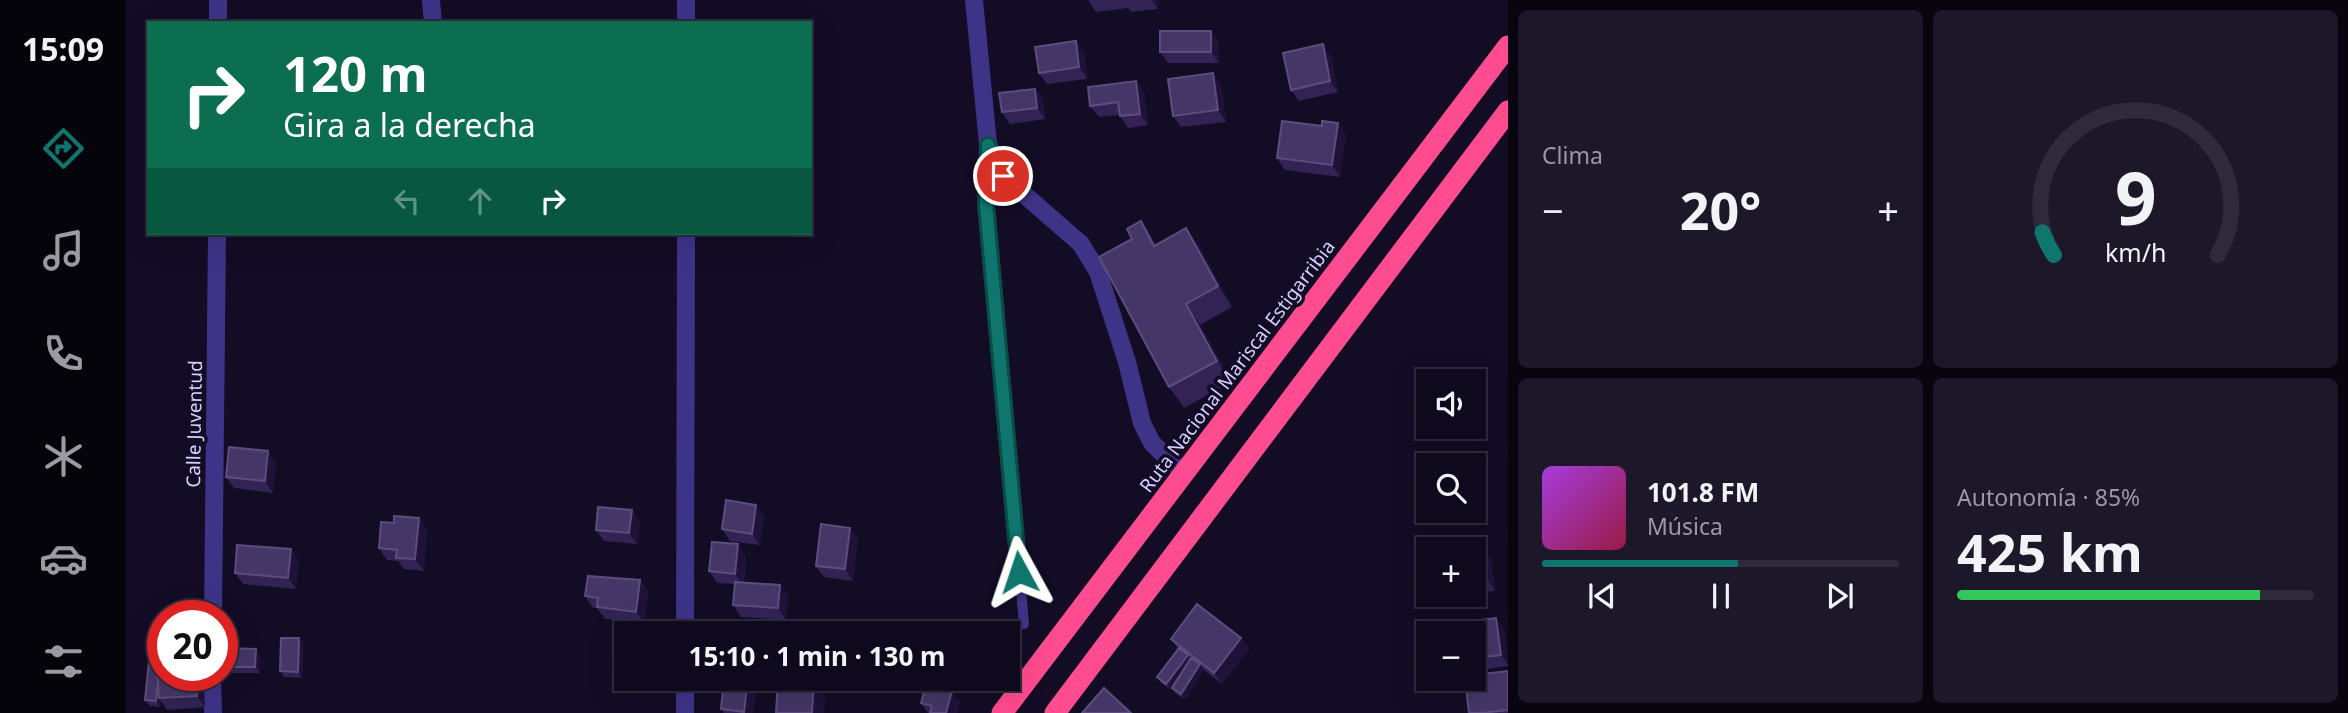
<!DOCTYPE html>
<html lang="es">
<meta charset="utf-8">
<style>
body{margin:0;font-family:"Noto Sans",sans-serif;background:#1c1729;color:#f1f3f6;height:100vh;display:flex;flex-direction:column;font-size:26px;white-space:nowrap}
*{box-sizing:border-box;margin:0}
p{font-size:23px;color:#9b9aa3}
.icon{flex:none;width:38px;height:38px;fill:none;stroke:currentColor;stroke-width:2;stroke-linecap:round;stroke-linejoin:round}
.map{position:relative;flex:1;overflow:hidden}
.side{display:flex;flex-direction:column;gap:10px;padding:10px;background:#08050f;width:840px}
.side>*{flex:none}
.top-card{position:absolute;left:21px;top:21px;width:665px;height:214px;border-radius:0px;box-shadow:0 7px 28px #0002,0 0 0 2px #2e2a3b;background:#0b6e4f;color:#fff;overflow:hidden}
.buttons{position:absolute;left:1290px;top:369px;display:grid;gap:14px}
.buttons a{display:grid;place-items:center;width:70px;height:70px;border-radius:0px;background:#0e091c;box-shadow:0 7px 28px #0002,0 0 0 2px #2e2a3b;font-size:35px}
.speed{position:absolute;left:21px;top:600px;display:flex;gap:14px;font-size:35px;font-weight:700;text-align:center}
.speed>*{display:grid;place-content:center;width:91px;height:91px;border-radius:50%;background:#0e091c;box-shadow:0 7px 28px #0002,0 0 0 2px #2e2a3b;line-height:1}
.speed .limit{border:10px solid #d22;background:#fff;color:#111}
.pin{position:absolute;display:grid;place-items:center;width:60px;height:60px;color:#fff;margin:-30px;border:4px solid #fff;border-radius:50%;box-shadow:0 2px 7px #0007}
.me{position:absolute;width:77px;margin:-38px;rotate:355deg;stroke-linejoin:round;filter:drop-shadow(0 0 5px #0008)}
.turn{display:flex;align-items:center;gap:24px;height:147px;padding:0 21px;font-size:32px}
.turn .icon{width:91px;height:91px;stroke-width:2.5}
.turn b{display:block;font-size:49px;line-height:60px}
.lanes{display:flex;align-items:center;height:66px;padding:0 21px;background:#0003;justify-content:center;gap:35px;direction:ltr}
.lanes .off{opacity:.35}
.big{font-size:52px;font-weight:700;line-height:1.1}
.side .tile{flex:1;display:flex;flex-direction:column;justify-content:center;gap:10px;min-width:0;padding:0 24px;border-radius:10px;background:#1c1729}
.side .dial{align-items:center;gap:0}
.dial svg{height:182px;overflow:visible;fill:none;stroke:#2e2a3b;stroke-width:7;stroke-linecap:round;text-anchor:middle}
.dial text{fill:#f1f3f6;stroke:none}
.song{display:flex;align-items:center;gap:21px}
.cover{width:84px;height:84px;border-radius:10px;background:linear-gradient(135deg,hsl(280 70% 55%),hsl(340 70% 35%))}
.played{height:7px;border-radius:4px;background:linear-gradient(90deg,#0f766e 55%,#2e2a3b 55%)}
.keys{display:flex;justify-content:space-around;direction:ltr}
.heat{display:flex;justify-content:space-between;align-items:center;font-size:38px;direction:ltr}
.charge{height:10px;border-radius:5px;background:linear-gradient(90deg,#34c759 85%,#2e2a3b 0)}
.side .tiles{flex:1;display:grid;gap:10px;grid-template-columns:repeat(2,1fr)}
.trip{position:absolute;left:488px;top:621px;width:406px;height:70px;border-radius:0px;background:#0e091c;box-shadow:0 7px 28px #0002,0 0 0 2px #2e2a3b;font-weight:700;line-height:70px;text-align:center}
main{display:flex;flex:1;min-height:0}
.dock{display:flex;flex-direction:column;width:126px;justify-content:space-around;align-items:center;background:#06040b;color:#9b9aa3}
.dock .icon{width:49px;height:49px}
.dock .active{color:#0f766e}
.dock b{font-size:32px;color:#f1f3f6}
.map>svg:first-child{display:block}
.lines{fill:none;stroke-linecap:round;stroke-linejoin:round}
.lane{stroke:#3f3388;stroke-width:10}
.street{stroke:#3f3388;stroke-width:18}
.highway{stroke:#ff4b8f;stroke-width:21}
.wall{fill:#322354}
.shaded-wall{fill:#1e1239}
.building{fill:#443666;stroke:#5b4e7e;stroke-width:2}
.route-casing{stroke:#0a4d48;stroke-width:18}
.route{stroke:#0f766e;stroke-width:12}
.labels{text-anchor:middle;dominant-baseline:central;stroke-width:7;stroke-linejoin:round;paint-order:stroke}
.street-label{font-size:19px;fill:#dad0ff;stroke:#130c25}
</style>
<main>
<nav class="dock">
<b>15:09</b>
<svg class="icon active" aria-label="directions" viewBox="0 0 24 24"><path d="M12 3l9 9-9 9-9-9zM9 14v-3h6M13 9l2 2-2 2"/></svg>
<svg class="icon" aria-label="music" viewBox="0 0 24 24"><path d="M9 18V5l10-2v13"/><circle cx="6" cy="18" r="3"/><circle cx="16" cy="16" r="3"/></svg>
<svg class="icon" aria-label="phone" viewBox="0 0 24 24"><path d="M5 4h4l2 5-3 2q2 4 5 5l2-3 5 2v4C11 20 4 13 5 4z"/></svg>
<svg class="icon" aria-label="climate" viewBox="0 0 24 24"><path d="M12 3v18M4 7l16 10M4 17L20 7"/></svg>
<svg class="icon" aria-label="car" viewBox="0 0 24 24"><path d="M5 17H2v-5l4-1 3-4h7l3 4 3 1v5h-3M9 17h6M6 11h13"/><circle cx="7" cy="17" r="2"/><circle cx="17" cy="17" r="2"/></svg>
<svg class="icon" aria-label="filters" viewBox="0 0 24 24"><path d="M4 7h16M4 17h16"/><circle cx="9" cy="7" r="2"/><circle cx="15" cy="17" r="2"/></svg>
</nav>
<div class="map">
<svg width="1382" height="713" viewBox="0 0 1382 713">
<rect width="100%" height="100%" fill="#130c25"/>
<g class="lines">
<!-- lane -->
<path class="lane" d="M 861,151 L 861,204 L 898,624"/>
<!-- street -->
<path class="street" d="M 92,0 L 92,23
M 305,0 L 307,23
M 848,0 L 862,144 L 877,176 L 955,244 L 972,272 L 1001,362 L 1016,423 L 1026,443 L 1058,474
M 560,23 L 560,0
M 87,616 L 91,233
M 559,634 L 560,233
M 86,676 L 87,713
M 559,713 L 559,679"/>
<!-- highway -->
<path class="highway" d="M 876,713 L 1382,46
M 929,713 L 1382,111"/>
</g>
<!-- wall -->
<path class="wall" d="M 962,0 L 1031,0 L 1032,9 L 1005,12 L 1002,8 L 970,12 Z
M 1085,31 L 1093,43 L 1093,63 L 1042,63 L 1034,52 Z
M 958,53 L 961,79 L 921,84 L 913,73 Z
M 1205,56 L 1212,92 L 1173,101 L 1165,90 Z
M 1087,73 L 1095,84 L 1100,122 L 1055,127 L 1047,116 Z
M 1010,81 L 1018,92 L 1022,125 L 1002,128 L 993,115 L 973,117 L 964,106 Z
M 909,89 L 917,100 L 919,119 L 884,124 L 876,112 Z
M 1196,126 L 1220,134 L 1214,177 L 1159,170 L 1151,158 Z
M 1031,244 L 1075,249 L 1106,307 L 1074,325 L 1106,382 L 1058,408 L 1043,387 Z
M 150,463 L 147,493 L 108,488 L 100,477 Z
M 638,516 L 634,545 L 604,541 L 596,529 Z
M 293,518 L 301,529 L 298,571 L 278,569 L 272,561 L 261,560 L 253,548 L 268,523 Z
M 514,522 L 511,544 L 478,541 L 470,530 Z
M 732,539 L 727,581 L 698,577 L 690,566 Z
M 165,549 L 173,561 L 170,589 L 117,584 L 109,573 Z
M 1357,549 L 1365,560 L 1369,591 L 1348,593 L 1348,550 Z
M 620,556 L 618,583 L 654,585 L 662,597 L 660,620 L 615,617 L 607,605 L 609,584 L 591,583 L 583,571 Z
M 1302,556 L 1302,594 L 1297,588 Z
M 514,580 L 522,591 L 519,623 L 479,619 L 471,608 L 467,608 L 459,596 Z
M 1302,595 L 1336,595 L 1305,599 Z
M 1370,618 L 1378,629 L 1382,666 L 1348,671 L 1348,634 Z
M 1115,638 L 1123,649 L 1096,684 L 1078,670 L 1059,699 L 1050,694 L 1046,688 L 1048,684 L 1044,689 L 1035,683 L 1031,677 L 1052,649 L 1045,639 Z
M 177,644 L 176,678 L 158,677 L 154,671 Z
M 130,649 L 134,655 L 134,673 L 103,673 L 99,667 Z
M 1382,671 L 1382,713 L 1343,713 Z
M 77,676 L 79,707 L 41,710 L 35,701 L 34,707 L 24,706 L 19,700 Z
M 598,679 L 623,679 L 630,689 L 627,713 L 598,713 L 595,709 Z
M 834,702 L 831,713 L 802,713 L 795,703 Z"/>
<!-- shaded-wall -->
<path class="shaded-wall" d="M 1026,0 L 1031,0 L 1032,9 Z
M 1085,31 L 1093,43 L 1093,63 L 1085,52 Z
M 950,41 L 958,53 L 961,79 L 953,67 Z
M 1197,44 L 1205,56 L 1212,92 L 1204,81 Z
M 1087,73 L 1095,84 L 1100,122 L 1092,110 Z
M 1010,81 L 1018,92 L 1022,125 L 1014,114 Z
M 909,89 L 917,100 L 919,119 L 911,108 Z
M 1212,123 L 1220,134 L 1214,177 L 1206,165 Z
M 1015,221 L 1030,242 L 1043,267 L 1028,246 Z
M 1060,228 L 1075,249 L 1106,307 L 1092,286 Z
M 1060,304 L 1074,325 L 1106,382 L 1091,361 Z
M 142,451 L 150,463 L 147,493 L 139,481 Z
M 630,505 L 638,516 L 634,545 L 626,534 Z
M 506,510 L 514,522 L 511,544 L 503,533 Z
M 293,518 L 301,529 L 298,571 L 289,559 Z
M 724,528 L 732,539 L 727,581 L 719,569 Z
M 612,544 L 620,556 L 617,585 L 609,574 Z
M 165,549 L 173,561 L 170,589 L 162,578 Z
M 1357,549 L 1365,560 L 1369,591 L 1361,579 Z
M 514,580 L 522,591 L 519,623 L 510,612 Z
M 654,585 L 662,597 L 660,620 L 652,608 Z
M 1370,618 L 1378,629 L 1382,665 L 1375,655 Z
M 692,625 L 698,634 L 691,634 Z
M 173,638 L 177,644 L 176,678 L 172,672 Z
M 1115,638 L 1123,649 L 1096,684 L 1088,673 Z
M 130,649 L 134,655 L 134,673 L 129,667 Z
M 1062,655 L 1066,661 L 1044,689 L 1040,684 Z
M 34,662 L 33,698 L 35,701 L 34,707 L 30,701 Z
M 1074,664 L 1078,670 L 1059,699 L 1055,694 Z
M 70,676 L 77,676 L 79,707 L 71,696 Z
M 622,679 L 630,689 L 627,713 L 619,713 L 618,712 Z
M 688,679 L 701,679 L 698,713 L 686,713 Z
M 826,691 L 834,702 L 831,713 L 820,713 Z"/>
<!-- building -->
<path class="building" d="M 1034,31 L 1085,31 L 1085,52 L 1034,52 Z
M 950,41 L 953,67 L 913,73 L 909,47 Z
M 1197,44 L 1204,81 L 1165,90 L 1157,53 Z
M 1087,73 L 1092,110 L 1047,116 L 1042,79 Z
M 1010,81 L 1014,114 L 994,116 L 992,102 L 964,106 L 962,87 Z
M 909,89 L 911,108 L 876,112 L 873,93 Z
M 1156,121 L 1196,126 L 1196,121 L 1212,123 L 1206,165 L 1151,158 Z
M 1015,221 L 1028,246 L 1060,228 L 1092,286 L 1060,304 L 1091,361 L 1043,387 L 973,257 L 1006,239 L 1001,229 Z
M 103,447 L 142,451 L 139,481 L 100,477 Z
M 600,500 L 630,505 L 626,534 L 596,529 Z
M 472,507 L 506,510 L 503,533 L 470,530 Z
M 268,516 L 293,518 L 289,559 L 270,558 L 271,550 L 253,548 L 255,522 L 268,523 Z
M 695,524 L 724,528 L 719,569 L 690,566 Z
M 586,542 L 612,544 L 609,574 L 583,571 Z
M 111,545 L 165,549 L 162,578 L 109,573 Z
M 1357,549 L 1361,579 L 1348,581 L 1348,550 Z
M 1302,556 L 1302,587 L 1297,588 L 1293,557 Z
M 462,576 L 514,580 L 510,612 L 471,607 L 472,598 L 459,596 Z
M 609,582 L 654,585 L 652,608 L 607,605 Z
M 1071,604 L 1115,638 L 1088,673 L 1045,639 Z
M 1370,618 L 1375,655 L 1348,658 L 1348,634 L 1339,634 L 1338,622 Z
M 593,624 L 635,628 L 635,634 L 592,634 Z
M 672,624 L 692,625 L 691,634 L 671,634 Z
M 155,638 L 173,638 L 172,672 L 154,671 Z
M 99,648 L 130,649 L 129,667 L 99,667 Z
M 1053,648 L 1062,655 L 1040,684 L 1031,677 Z
M 37,654 L 37,676 L 70,676 L 71,696 L 33,698 L 30,655 Z
M 1065,658 L 1074,664 L 1055,694 L 1046,688 Z
M 23,661 L 30,662 L 32,682 L 30,701 L 19,700 Z
M 1382,671 L 1382,710 L 1355,713 L 1343,713 L 1339,679 L 1348,679 L 1348,675 Z
M 598,679 L 622,679 L 618,712 L 595,709 Z
M 652,679 L 688,679 L 686,713 L 650,713 Z
M 800,684 L 826,691 L 820,713 L 804,713 L 806,706 L 795,703 Z
M 978,688 L 1005,713 L 956,713 Z"/>
<g class="lines">
<!-- route casing -->
<g class="route-casing">
<path id="route" d="M 877,176 L 862,145 L 860,204 L 893,572"/>
</g>
<!-- route -->
<use href="#route" class="route"/>
</g>
<g class="labels">
<!-- street labels -->
<g class="street-label">
<text transform="translate(1111 366) rotate(-53)">Ruta Nacional Mariscal Estigarribia</text>
<text transform="translate(68 424) rotate(-89)">Calle Juventud</text>
</g>
</g>
</svg>
<div class="buttons">
<a><svg class="icon" aria-label="sound" viewBox="0 0 24 24"><path d="M4 9h4l5-4v14l-5-4H4zM17 9q2 3 0 6"/></svg></a>
<a><svg class="icon" aria-label="search" viewBox="0 0 24 24"><circle cx="10" cy="10" r="6"/><path d="M15 15l6 6"/></svg></a>
<a>+</a>
<a>−</a>
</div>
<div class="speed"><div class="limit">20</div></div>
<div class="pin" style="left:877px;top:176px;background:#d93025"><svg class="icon" aria-label="arrive" viewBox="0 0 24 24"><path d="M6 21V4h12l-3 4 3 4H6"/></svg></div>
<svg class="me" style="left:893px;top:572px" viewBox="-20 -20 40 40"><path d="M0-17L14 15 0 8-14 15z" fill="#0f766e" stroke="#fff" stroke-width="4"/></svg>
<div class="trip">15:10 · 1 min · 130 m</div>
<div class="top-card">
<div class="turn"><svg class="icon" aria-label="right" viewBox="0 0 24 24"><path d="M7 20v-9h11M14 6l5 5-5 5"/></svg><div><b>120 m</b>Gira a la derecha</div></div>
<div class="lanes"><svg class="icon off" aria-label="left" viewBox="0 0 24 24"><path d="M17 20v-9H6M10 6l-5 5 5 5"/></svg><svg class="icon off" aria-label="ahead" viewBox="0 0 24 24"><path d="M12 20V5M6 11l6-6 6 6"/></svg><svg class="icon" aria-label="right" viewBox="0 0 24 24"><path d="M7 20v-9h11M14 6l5 5-5 5"/></svg></div>
</div>
</div>
<section class="side">
<div class="tiles">
<div class="tile"><p>Clima</p>
<div class="heat"><a>−</a><b class="big">20°</b><a>+</a></div>
</div>
<div class="tile dial"><svg viewBox="0 0 100 80">
<path d="M14 69A42 42 0 1 1 86 69"/>
<path d="M14 69A42 42 0 0 1 9 59" stroke="#0f766e"/>
<text x="50" y="56" font-size="32" font-weight="700">9</text>
<text x="50" y="72" font-size="11">km/h</text>
</svg></div>
<div class="tile">
<div class="song"><i class="cover"></i><div><b>101.8 FM</b><p>Música</p></div></div>
<div class="played"></div>
<div class="keys"><svg class="icon" aria-label="previous" viewBox="0 0 24 24"><path d="M18 5L8 12l10 7zM5 5v14"/></svg><svg class="icon" aria-label="pause" viewBox="0 0 24 24"><path d="M8 5v14M16 5v14"/></svg><svg class="icon" aria-label="next" viewBox="0 0 24 24"><path d="M6 5l10 7-10 7zM19 5v14"/></svg></div>
</div>
<div class="tile"><p>Autonomía · 85%</p><b class="big">425 km</b><div class="charge"></div></div>
</div>
</section>
</main>
